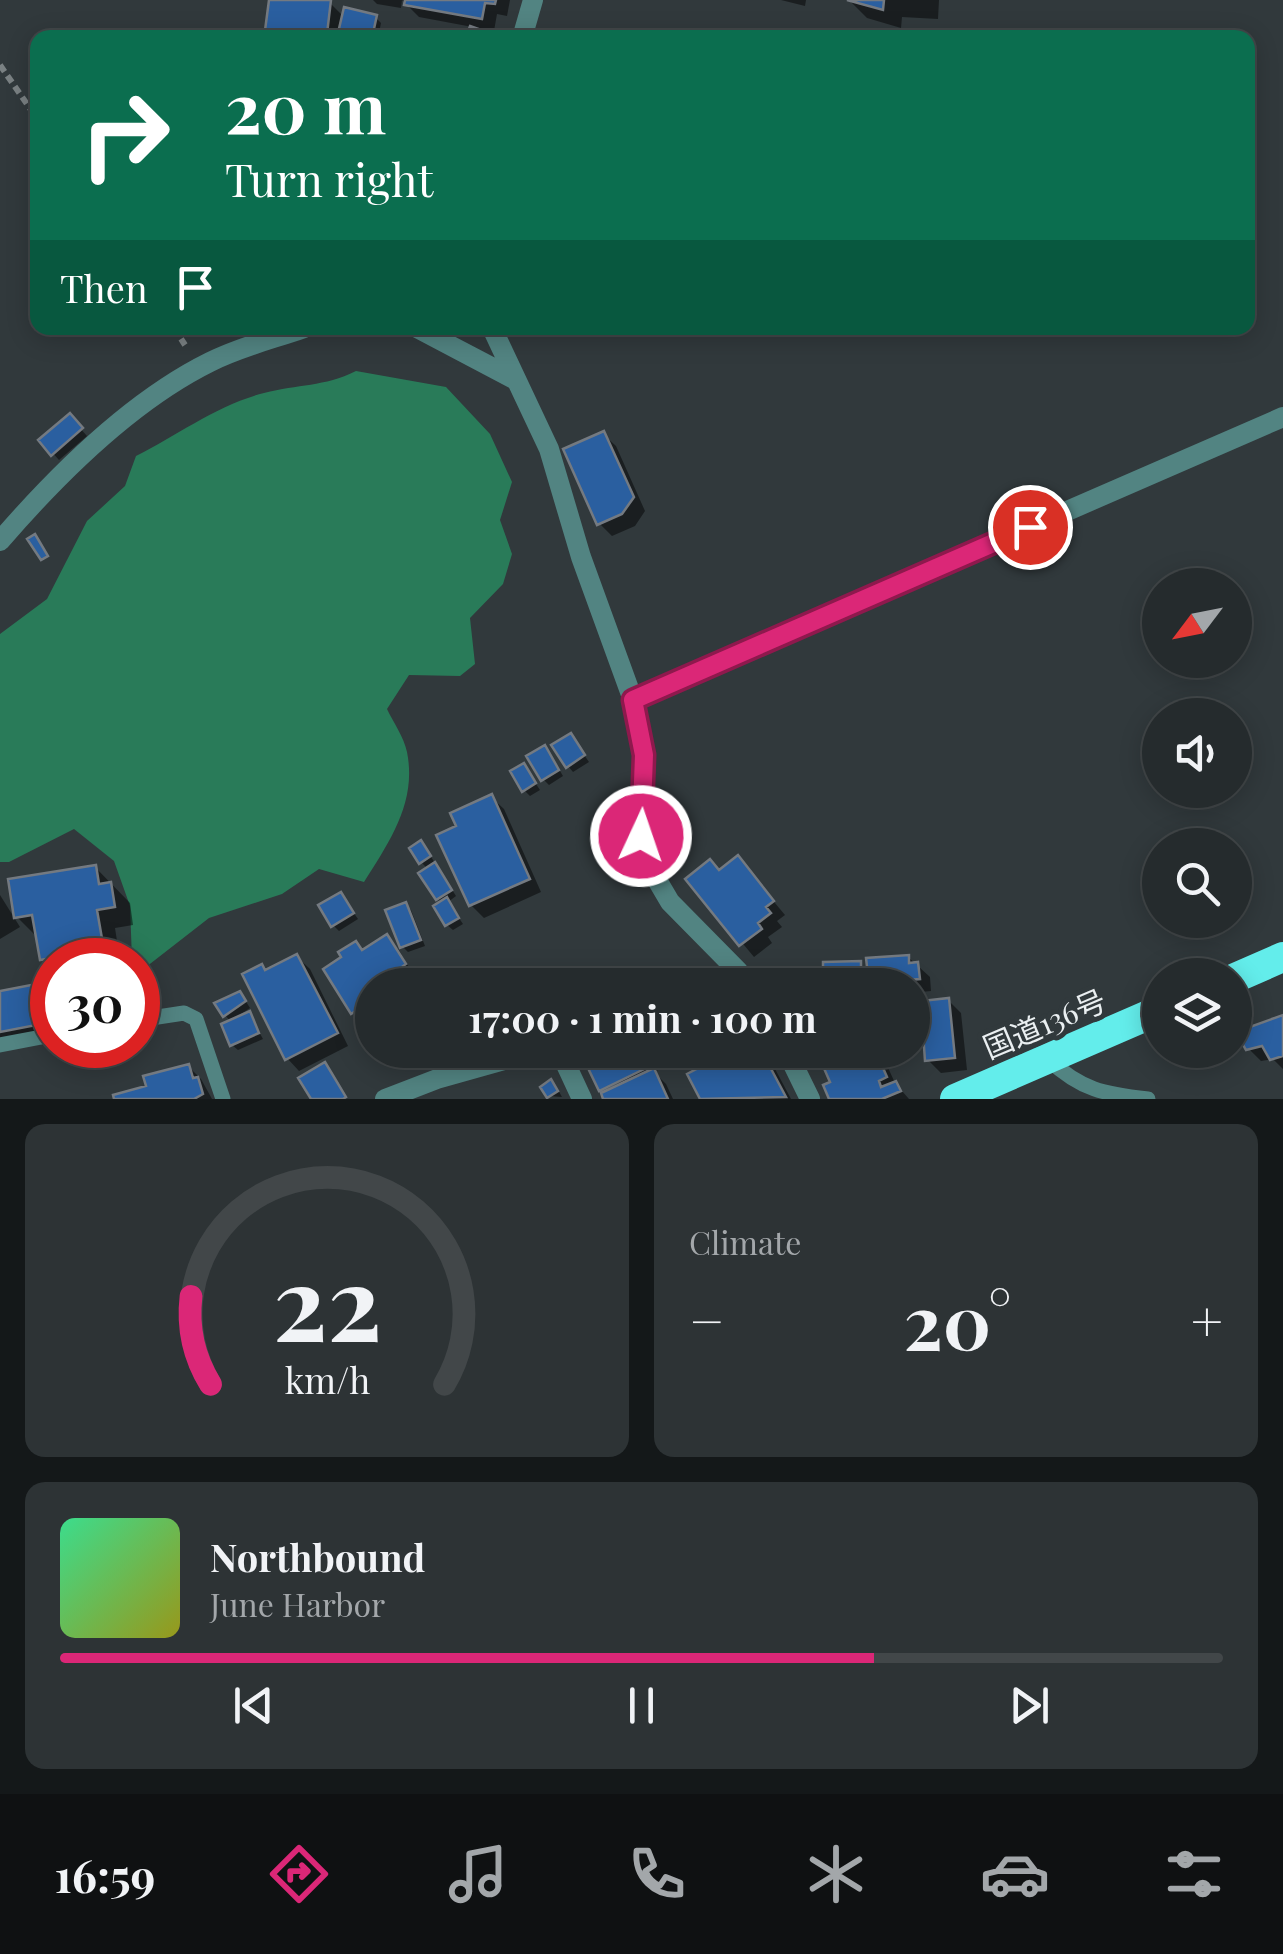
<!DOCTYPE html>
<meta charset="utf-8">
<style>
body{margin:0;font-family:"Playfair Display","Noto Sans JP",serif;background:#2d3335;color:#f1f3f6;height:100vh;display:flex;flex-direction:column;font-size:38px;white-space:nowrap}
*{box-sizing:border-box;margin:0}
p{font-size:32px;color:#a3a7aa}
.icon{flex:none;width:55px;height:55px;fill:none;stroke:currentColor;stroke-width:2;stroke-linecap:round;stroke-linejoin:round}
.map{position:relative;height:1099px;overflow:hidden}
.drawer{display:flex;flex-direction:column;gap:25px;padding:25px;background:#141819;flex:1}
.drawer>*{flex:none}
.top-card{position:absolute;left:30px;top:30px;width:1225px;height:305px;border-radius:20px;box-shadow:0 5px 25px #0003,0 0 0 2px #424749;background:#0b6e4f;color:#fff;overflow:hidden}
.needle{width:65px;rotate:238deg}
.fabs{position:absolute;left:1142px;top:568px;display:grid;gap:20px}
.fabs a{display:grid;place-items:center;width:110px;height:110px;border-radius:50%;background:#252b2d;box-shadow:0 5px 25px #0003,0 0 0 2px #424749;font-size:50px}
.speed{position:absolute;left:30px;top:938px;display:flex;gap:20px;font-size:50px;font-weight:700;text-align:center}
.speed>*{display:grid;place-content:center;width:130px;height:130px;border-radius:50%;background:#252b2d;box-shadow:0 5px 25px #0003,0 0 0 2px #424749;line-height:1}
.speed .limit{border:15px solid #d22;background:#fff;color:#111}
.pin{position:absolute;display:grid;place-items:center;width:85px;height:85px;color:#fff;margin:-42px;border:5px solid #fff;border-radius:50%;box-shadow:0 2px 10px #0007}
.me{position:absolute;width:110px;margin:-55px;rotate:3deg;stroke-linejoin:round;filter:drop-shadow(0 0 8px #0008)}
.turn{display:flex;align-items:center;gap:35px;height:210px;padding:0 30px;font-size:45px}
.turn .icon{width:130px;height:130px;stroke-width:2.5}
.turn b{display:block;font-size:70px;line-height:85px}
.then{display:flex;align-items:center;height:95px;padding:0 30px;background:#0003;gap:20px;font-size:38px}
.big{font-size:75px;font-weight:700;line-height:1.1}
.drawer .card{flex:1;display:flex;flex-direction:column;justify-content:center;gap:15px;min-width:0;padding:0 35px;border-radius:20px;background:#2d3335}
.drawer .dial{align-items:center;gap:0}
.dial svg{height:260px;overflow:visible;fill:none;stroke:#424749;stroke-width:7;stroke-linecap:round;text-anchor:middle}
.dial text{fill:#f1f3f6;stroke:none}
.song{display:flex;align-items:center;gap:30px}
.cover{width:120px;height:120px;border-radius:15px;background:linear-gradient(135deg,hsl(150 70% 55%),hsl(60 70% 35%))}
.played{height:10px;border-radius:5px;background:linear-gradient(90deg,#db2777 70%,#424749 70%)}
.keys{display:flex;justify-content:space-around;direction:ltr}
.heat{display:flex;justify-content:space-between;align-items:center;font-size:55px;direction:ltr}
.drawer .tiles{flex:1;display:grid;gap:25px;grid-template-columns:1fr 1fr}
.card:last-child{grid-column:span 2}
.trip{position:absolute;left:355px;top:968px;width:575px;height:100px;border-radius:50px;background:#252b2d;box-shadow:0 5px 25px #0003,0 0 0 2px #424749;font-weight:700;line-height:100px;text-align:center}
.tab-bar{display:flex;height:160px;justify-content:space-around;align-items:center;background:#0f1112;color:#a3a7aa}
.tab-bar .icon{width:70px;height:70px}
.tab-bar .current{color:#db2777}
.tab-bar b{font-size:45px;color:#f1f3f6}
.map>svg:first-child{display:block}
.forest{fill:#297b59}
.shadow{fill:#0007}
.building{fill:#2a5fa0;stroke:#747a81;stroke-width:2.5}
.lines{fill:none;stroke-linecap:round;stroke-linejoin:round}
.path{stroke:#7a8183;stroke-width:6;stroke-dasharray:8 5;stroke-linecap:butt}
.lane{stroke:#528482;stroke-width:15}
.street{stroke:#528482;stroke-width:20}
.highway{stroke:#63edeb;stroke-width:30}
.route-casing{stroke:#8e194d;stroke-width:25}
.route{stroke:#db2777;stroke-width:18}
.labels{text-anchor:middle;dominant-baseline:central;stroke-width:10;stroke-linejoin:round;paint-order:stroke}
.street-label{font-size:30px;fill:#eaeff1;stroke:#31393c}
</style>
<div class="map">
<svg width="1283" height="1099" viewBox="0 0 1283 1099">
<rect width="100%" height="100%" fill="#31393c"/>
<!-- forest -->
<path class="forest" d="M 356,371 L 446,387 L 490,434 L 512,482 L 500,520 L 512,554 L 503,584 L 470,618 L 475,664 L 460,676 L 409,675 L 387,709 C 393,722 404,737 407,752 C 417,802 390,841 364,882 L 319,869 L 282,894 L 209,918 L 146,967 L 138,966 L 138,960 L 132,960 L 130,906 L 114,861 L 74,829 L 9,862 L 0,862 L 0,634 L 47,599 L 87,521 L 125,486 L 136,456 C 178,435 217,405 264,393 C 298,384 324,387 356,371 Z"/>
<!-- shadow -->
<path class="shadow" d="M 272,0 L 330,3 L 344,17 L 375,17 L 381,23 L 378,38 L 346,38 L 341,33 L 340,38 L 267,38 Z
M 373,0 L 510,0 L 507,16 L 497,14 L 494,31 L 419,17 L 402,0 L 401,8 L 377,4 Z
M 781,0 L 806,0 L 805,6 Z
M 849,0 L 939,0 L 938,19 L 902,17 L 901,28 L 867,18 Z
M 70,417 L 87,436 L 59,460 L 42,441 Z
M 603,434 L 616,446 L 645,511 L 635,526 L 612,536 L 599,523 Z
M 571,736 L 589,762 L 573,772 L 568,766 Z
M 550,754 L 563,776 L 549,785 L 543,779 Z
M 524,766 L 540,790 L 530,796 L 524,790 Z
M 491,797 L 504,809 L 541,892 L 484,918 L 471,905 L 459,828 Z
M 426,849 L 456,896 L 448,902 L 463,924 L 453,930 L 447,925 L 428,869 L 421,862 Z
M 738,859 L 785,915 L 777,921 L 782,927 L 768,937 L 772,943 L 754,957 L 689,879 L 720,873 Z
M 95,867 L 130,903 L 133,925 L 115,928 L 120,960 L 52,960 L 52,969 L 42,959 L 36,936 L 17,917 Z
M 0,895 L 20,927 L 0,939 Z
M 341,895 L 358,919 L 339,931 L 333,925 Z
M 405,904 L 411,910 L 425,946 L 408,952 L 402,946 Z
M 387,938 L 399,950 L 419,985 L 372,985 L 372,1021 L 366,1025 L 353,1012 L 356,944 L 364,952 Z
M 297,957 L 310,969 L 348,1046 L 299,1071 L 287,1058 L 267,972 Z
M 908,957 L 930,977 L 931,991 L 921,992 L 921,1003 L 948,1000 L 961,1013 L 967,1070 L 941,1073 L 928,1060 L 926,1045 L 912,1046 L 912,985 L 871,985 Z
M 860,964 L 870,974 L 866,974 L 866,985 L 826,985 Z
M 809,977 L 818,978 L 825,985 L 809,985 Z
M 52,984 L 52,1036 L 0,1039 L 0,994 Z
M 245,1000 L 250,1008 L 238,1016 L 239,1019 L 249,1014 L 263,1039 L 238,1050 L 232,1045 L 231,1022 L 225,1015 Z
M 1245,1006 L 1254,1017 L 1236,1028 L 1235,1013 Z
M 1283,1018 L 1283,1069 L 1273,1059 L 1261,1061 L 1248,1048 Z
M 76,1045 L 106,1045 L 111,1064 L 83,1068 L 77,1062 Z
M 581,1050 L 594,1050 L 601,1064 L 608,1060 L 598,1050 L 671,1050 L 677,1061 L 654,1072 L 666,1084 L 673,1099 L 606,1099 L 593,1068 Z
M 687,1050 L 717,1050 L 696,1059 Z
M 723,1050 L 765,1050 L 791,1099 L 703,1099 L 690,1075 L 726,1056 Z
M 818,1050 L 880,1050 L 895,1083 L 909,1099 L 832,1099 L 833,1083 Z
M 189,1067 L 201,1079 L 212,1099 L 117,1099 L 149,1088 Z
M 551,1083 L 557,1088 L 562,1097 L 549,1096 Z"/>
<!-- building -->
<path class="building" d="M 269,0 L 331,0 L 327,34 L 318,32 L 318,38 L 264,38 Z
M 405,0 L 496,0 L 495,4 L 485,3 L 482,19 L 404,5 Z
M 847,0 L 884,0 L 883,10 Z
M 344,7 L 377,15 L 372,38 L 338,33 Z
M 470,26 L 498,36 L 497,38 L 466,38 Z
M 70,413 L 83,428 L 51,456 L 38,440 Z
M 604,431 L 634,497 L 622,514 L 597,525 L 563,449 Z
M 35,534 L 48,556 L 41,560 L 27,539 Z
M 571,733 L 585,755 L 566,768 L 551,745 Z
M 545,745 L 559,770 L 541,781 L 526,756 Z
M 524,763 L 536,783 L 522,792 L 510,771 Z
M 492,794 L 530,879 L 469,906 L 436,835 L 456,826 L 450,813 Z
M 421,840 L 431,856 L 419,864 L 409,848 Z
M 738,855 L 774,901 L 766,907 L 771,913 L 758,923 L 762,929 L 739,946 L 685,879 L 710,859 L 719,870 Z
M 435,862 L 452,890 L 436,900 L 418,873 Z
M 96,865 L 99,884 L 111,882 L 115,907 L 97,910 L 104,950 L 40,960 L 32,915 L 14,918 L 8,879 Z
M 341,892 L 354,913 L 331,927 L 318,905 Z
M 447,897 L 459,918 L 445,926 L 433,906 Z
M 406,902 L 421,940 L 400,948 L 385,910 Z
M 387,934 L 406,964 L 403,966 L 415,985 L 372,985 L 372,1009 L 368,1003 L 351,1014 L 323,969 L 341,957 L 338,952 L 356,941 L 362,950 Z
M 297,954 L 338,1033 L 285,1060 L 242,974 L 262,964 L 265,970 Z
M 909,955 L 909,963 L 918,962 L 920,979 L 909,980 L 909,985 L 869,985 L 866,958 Z
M 861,961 L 861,985 L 823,985 L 823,962 Z
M 52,981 L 52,1022 L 0,1032 L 0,991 Z
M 240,991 L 246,1001 L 223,1017 L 214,1003 Z
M 949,998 L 955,1058 L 925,1061 L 923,1032 L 912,1033 L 912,1002 Z
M 250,1011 L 259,1033 L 230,1046 L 221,1024 Z
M 1283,1015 L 1283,1056 L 1270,1060 L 1262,1046 L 1246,1050 L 1236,1032 Z
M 73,1045 L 105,1045 L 106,1059 L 75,1063 Z
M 624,1050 L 670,1050 L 673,1055 L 599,1091 L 588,1068 Z
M 720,1050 L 761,1050 L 786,1097 L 700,1099 L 687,1074 L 723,1055 Z
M 816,1050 L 875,1050 L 887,1077 L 879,1081 L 881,1087 L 896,1081 L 901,1091 L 882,1099 L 829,1099 L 823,1085 L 830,1082 Z
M 325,1062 L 346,1097 L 343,1099 L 311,1099 L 298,1078 Z
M 189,1064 L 193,1078 L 198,1077 L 203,1094 L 194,1099 L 114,1099 L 113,1095 L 146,1086 L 143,1076 Z
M 654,1068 L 668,1099 L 603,1099 L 601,1093 Z
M 551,1079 L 558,1091 L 547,1098 L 540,1087 Z"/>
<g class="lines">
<!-- path -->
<path class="path" d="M 0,65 L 38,120
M 174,328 L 185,345"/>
<!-- lane -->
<path class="lane" d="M 138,1020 L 184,1013 L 196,1019 L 223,1099
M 0,1045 L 52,1035
M 1048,1059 C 1081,1090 1104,1094 1148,1099"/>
<!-- street -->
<path class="street" d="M 522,38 L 533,0
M 417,328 L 516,380
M 492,328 L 549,449 L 581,557 L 633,700 L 644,755 L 641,836 L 650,868 L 670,902 L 738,971 L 747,985
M 0,541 C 57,475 131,401 210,362 C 239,347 273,339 304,328
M 633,700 L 1283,417
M 546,1050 L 562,1056 L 582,1099
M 786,1050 L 810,1099
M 385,1099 L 437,1079 L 539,1050"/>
<!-- highway -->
<path class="highway" d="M 1235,978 L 1283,957
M 955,1099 L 1160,1010"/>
</g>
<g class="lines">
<!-- route casing -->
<g class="route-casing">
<path id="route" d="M 641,836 L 644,755 L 633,700 L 1030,527"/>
</g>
<!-- route -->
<use href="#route" class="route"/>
</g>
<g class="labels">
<!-- street labels -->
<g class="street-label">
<text transform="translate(1044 1023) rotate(-23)">国道136号</text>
</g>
</g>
</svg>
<div class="fabs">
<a><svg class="needle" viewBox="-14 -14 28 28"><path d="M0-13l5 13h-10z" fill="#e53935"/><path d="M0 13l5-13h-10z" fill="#a3a7aa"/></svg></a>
<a><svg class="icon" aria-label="sound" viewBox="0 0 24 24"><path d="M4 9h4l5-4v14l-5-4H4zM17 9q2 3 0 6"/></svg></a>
<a><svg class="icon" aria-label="search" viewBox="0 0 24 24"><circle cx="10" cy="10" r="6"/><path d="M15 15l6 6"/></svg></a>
<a><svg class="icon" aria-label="layers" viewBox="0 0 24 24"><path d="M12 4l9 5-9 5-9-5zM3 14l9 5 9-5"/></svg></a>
</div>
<div class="speed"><div class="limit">30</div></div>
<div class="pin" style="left:1030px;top:527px;background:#d93025"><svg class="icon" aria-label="arrive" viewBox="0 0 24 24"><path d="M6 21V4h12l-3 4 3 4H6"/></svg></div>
<svg class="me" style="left:641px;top:836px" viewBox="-20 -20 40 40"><circle r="17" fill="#db2777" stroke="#fff" stroke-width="3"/><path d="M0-11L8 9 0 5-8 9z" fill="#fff"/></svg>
<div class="trip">17:00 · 1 min · 100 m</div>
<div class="top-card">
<div class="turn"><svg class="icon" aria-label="right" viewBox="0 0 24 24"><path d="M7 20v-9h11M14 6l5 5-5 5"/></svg><div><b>20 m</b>Turn right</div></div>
<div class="then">Then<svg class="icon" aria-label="arrive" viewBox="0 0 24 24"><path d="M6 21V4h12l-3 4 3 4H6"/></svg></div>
</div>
</div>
<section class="drawer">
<div class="tiles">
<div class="card dial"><svg viewBox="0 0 100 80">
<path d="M14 69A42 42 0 1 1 86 69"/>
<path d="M14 69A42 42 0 0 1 8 42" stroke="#db2777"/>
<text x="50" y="56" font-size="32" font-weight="700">22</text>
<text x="50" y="72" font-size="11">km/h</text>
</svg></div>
<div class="card"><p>Climate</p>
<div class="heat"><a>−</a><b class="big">20°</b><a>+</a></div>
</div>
<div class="card">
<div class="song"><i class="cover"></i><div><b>Northbound</b><p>June Harbor</p></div></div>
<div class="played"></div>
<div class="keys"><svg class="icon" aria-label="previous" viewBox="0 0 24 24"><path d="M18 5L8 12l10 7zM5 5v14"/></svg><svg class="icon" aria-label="pause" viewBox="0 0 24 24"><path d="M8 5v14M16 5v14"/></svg><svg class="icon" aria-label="next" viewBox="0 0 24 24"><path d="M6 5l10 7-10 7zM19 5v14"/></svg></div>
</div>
</div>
</section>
<nav class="tab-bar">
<b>16:59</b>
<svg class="icon current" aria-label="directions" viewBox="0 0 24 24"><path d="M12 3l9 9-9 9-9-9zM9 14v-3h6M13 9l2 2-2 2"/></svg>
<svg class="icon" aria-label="music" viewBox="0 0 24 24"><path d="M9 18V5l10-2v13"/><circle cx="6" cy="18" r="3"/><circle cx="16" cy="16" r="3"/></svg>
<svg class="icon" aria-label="phone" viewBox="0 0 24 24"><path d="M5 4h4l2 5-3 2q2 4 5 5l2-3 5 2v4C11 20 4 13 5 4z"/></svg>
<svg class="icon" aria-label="climate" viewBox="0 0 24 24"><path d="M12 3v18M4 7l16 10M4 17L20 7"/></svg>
<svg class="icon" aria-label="car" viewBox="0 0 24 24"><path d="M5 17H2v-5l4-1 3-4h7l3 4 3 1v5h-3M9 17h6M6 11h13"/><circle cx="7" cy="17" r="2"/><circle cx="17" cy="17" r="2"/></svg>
<svg class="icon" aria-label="filters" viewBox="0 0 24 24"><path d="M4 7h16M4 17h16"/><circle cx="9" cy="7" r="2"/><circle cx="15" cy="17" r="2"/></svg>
</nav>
